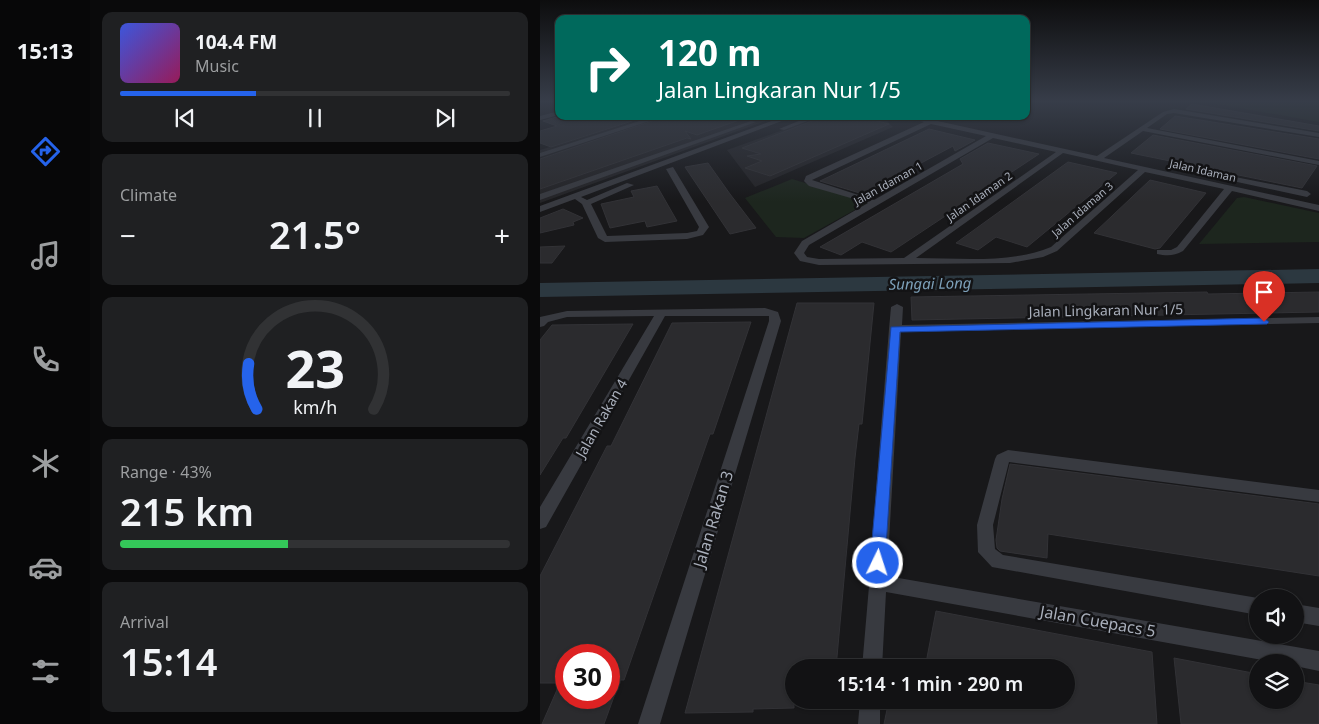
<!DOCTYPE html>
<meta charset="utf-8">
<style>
body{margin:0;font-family:"Noto Sans",sans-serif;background:#1f2022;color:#f1f3f6;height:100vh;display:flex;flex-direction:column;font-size:19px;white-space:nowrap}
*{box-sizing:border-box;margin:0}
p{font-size:16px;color:#9c9ea0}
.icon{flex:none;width:28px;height:28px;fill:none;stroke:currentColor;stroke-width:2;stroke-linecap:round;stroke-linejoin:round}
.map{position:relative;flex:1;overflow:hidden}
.panel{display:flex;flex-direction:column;gap:12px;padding:12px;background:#0a0a0b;width:450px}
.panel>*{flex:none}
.guide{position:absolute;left:15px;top:15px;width:475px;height:105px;border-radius:10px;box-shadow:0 1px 4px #0004,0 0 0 1px #313234;background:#00695c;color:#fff;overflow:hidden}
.controls{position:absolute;left:709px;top:589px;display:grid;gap:10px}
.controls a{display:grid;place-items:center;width:55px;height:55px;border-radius:50%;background:#121214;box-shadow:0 1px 4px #0004,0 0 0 1px #313234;font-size:25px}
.speed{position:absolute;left:15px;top:644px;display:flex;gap:10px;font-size:25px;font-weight:700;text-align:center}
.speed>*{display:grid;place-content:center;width:65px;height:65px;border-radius:50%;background:#121214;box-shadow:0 1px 4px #0004,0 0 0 1px #313234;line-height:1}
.speed .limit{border:8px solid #d22;background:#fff;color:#111}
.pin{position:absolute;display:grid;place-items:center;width:42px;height:42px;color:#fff;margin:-51px -21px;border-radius:50% 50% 50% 0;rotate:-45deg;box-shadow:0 0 5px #0007}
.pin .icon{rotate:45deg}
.me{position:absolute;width:55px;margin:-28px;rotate:4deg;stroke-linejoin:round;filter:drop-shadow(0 0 4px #0008)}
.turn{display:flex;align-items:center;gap:18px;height:105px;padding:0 20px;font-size:22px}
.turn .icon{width:65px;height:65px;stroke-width:2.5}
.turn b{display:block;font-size:35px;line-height:42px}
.big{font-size:38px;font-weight:600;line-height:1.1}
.panel .card{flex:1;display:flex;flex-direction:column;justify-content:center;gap:8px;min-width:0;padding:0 18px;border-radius:10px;background:#1f2022}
.panel .dial{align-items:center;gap:0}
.dial svg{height:130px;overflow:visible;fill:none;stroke:#313234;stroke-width:7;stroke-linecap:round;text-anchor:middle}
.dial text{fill:#f1f3f6;stroke:none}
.song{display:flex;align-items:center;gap:15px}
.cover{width:60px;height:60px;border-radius:8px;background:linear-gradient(135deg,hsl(230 70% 55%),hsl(330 70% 35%))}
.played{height:5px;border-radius:2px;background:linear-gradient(90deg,#2563eb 35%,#313234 35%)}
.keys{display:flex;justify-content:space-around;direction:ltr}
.heat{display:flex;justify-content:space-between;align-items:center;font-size:28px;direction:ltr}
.charge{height:8px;border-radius:4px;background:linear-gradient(90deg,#34c759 43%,#313234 0)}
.trip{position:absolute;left:245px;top:659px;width:290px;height:50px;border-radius:25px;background:#121214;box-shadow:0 1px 4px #0004,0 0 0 1px #313234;font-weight:600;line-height:50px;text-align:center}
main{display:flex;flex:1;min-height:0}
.tab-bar{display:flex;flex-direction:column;width:90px;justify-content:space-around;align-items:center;background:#070708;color:#9c9ea0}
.tab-bar .icon{width:35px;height:35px}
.tab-bar .current{color:#2563eb}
.tab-bar b{font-size:22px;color:#f1f3f6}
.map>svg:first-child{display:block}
.built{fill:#242427}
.green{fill:#1d261e}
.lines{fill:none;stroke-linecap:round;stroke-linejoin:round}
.river{fill:#2c3840;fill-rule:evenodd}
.building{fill:#2b2b2e;stroke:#323236;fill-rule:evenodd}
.street{fill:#383a40;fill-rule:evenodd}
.route{fill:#2563eb;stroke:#184099}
.labels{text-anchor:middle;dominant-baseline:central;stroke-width:5;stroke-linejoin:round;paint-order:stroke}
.far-street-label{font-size:11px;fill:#a9afbb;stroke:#131315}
.street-label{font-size:14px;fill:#a9afbb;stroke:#131315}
.water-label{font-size:15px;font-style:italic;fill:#7da0b9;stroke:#131315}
.near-street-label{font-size:16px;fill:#a9afbb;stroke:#131315}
</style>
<main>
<nav class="tab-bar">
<b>15:13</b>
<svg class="icon current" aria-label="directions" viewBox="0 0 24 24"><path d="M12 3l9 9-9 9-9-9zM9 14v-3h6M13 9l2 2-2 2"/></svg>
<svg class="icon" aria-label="music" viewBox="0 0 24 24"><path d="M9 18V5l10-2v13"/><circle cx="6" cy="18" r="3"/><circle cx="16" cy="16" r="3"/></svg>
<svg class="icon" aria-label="phone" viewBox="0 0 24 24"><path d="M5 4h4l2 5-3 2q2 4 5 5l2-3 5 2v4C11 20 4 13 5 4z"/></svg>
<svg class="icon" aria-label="climate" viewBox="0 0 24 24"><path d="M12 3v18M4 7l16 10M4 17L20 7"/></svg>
<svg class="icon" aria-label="car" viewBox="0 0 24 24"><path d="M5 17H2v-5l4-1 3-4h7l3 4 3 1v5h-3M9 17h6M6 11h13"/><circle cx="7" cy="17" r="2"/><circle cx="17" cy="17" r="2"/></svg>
<svg class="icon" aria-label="filters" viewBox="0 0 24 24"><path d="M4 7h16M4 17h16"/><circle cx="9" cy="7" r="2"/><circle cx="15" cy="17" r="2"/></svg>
</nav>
<section class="panel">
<div class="card">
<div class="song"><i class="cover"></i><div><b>104.4 FM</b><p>Music</p></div></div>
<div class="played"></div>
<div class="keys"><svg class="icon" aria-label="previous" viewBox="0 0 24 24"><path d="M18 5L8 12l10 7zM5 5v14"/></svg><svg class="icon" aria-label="pause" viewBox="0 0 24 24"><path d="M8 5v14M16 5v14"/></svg><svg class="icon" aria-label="next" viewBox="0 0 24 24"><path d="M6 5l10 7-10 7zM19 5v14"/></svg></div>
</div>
<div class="card"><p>Climate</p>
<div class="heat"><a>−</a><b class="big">21.5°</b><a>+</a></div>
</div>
<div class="card dial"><svg viewBox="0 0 100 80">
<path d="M14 69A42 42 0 1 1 86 69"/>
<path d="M14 69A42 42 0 0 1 9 41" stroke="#2563eb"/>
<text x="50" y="56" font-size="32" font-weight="700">23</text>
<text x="50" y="72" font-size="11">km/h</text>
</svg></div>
<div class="card"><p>Range · 43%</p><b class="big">215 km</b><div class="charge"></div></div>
<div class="card"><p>Arrival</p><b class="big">15:14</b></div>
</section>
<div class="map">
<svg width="779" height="724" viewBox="0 0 779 724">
<rect width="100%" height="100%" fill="#18181a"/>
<!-- built -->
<path class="built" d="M 111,116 L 239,116 L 0,203 L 0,150 Z
M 282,116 L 329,116 L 347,121 L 353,127 L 215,187 L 187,150 Z"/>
<!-- green -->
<path class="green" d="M 660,101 L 779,101 L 779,122 Z
M 252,179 L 329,202 L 264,238 L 236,237 L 205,198 Z
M 704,197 L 779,213 L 779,242 L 659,244 L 697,198 Z"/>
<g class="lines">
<!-- river -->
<path class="river" d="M 779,269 L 779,283 L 0,297 L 0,283 Z"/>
</g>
<!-- building -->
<path class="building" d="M 652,104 L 779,126 L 779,131 L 646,109 Z
M 20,116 L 108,116 L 11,147 L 0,143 L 0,131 L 17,126 L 3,121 Z
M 127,116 L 204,116 L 205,118 L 157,135 L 145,131 L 151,139 L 147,138 L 0,189 L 0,159 Z
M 285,116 L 318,116 L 349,124 L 230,176 L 205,168 L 222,161 L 207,156 L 221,154 L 202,148 Z
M 635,116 L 779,139 L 779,159 L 620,129 Z
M 389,129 L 435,140 L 415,151 L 413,146 L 323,194 L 280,181 Z
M 613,135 L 777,166 L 762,188 L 591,153 Z
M 448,143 L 499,154 L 351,252 L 322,242 L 301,255 L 280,247 L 423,164 L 420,159 Z
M 528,162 L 577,173 L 487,247 L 456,237 L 438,250 L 416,243 Z
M 168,163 L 190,194 L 216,228 L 190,234 L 145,167 Z
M 610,180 L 666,193 L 620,248 L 615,249 L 554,233 Z
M 117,186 L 137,221 L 107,227 L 105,221 L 70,228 L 61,204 L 94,197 L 91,191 Z
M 23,209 L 43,218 L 33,222 L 34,225 L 0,233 L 0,218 Z
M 25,246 L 12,263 L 0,263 L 0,247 Z
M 667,292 L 668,294 L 779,292 L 779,312 L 372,320 L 371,297 Z
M 257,303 L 334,303 L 322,424 L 319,424 L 315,458 L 296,668 L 254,668 L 254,708 L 213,709 L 213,712 L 145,713 Z
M 211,322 L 173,434 L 170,434 L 84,680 L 80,680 L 64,724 L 2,724 L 20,683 L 0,683 L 0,576 L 67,446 L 71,446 L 132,323 ZM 26,655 L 69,655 L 69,703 L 26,703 Z
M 93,324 L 26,438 L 23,438 L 0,475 L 0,340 L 12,325 Z
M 470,464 L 779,504 L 779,576 L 508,534 L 507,558 L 460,551 L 457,548 L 456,540 L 462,499 Z
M 396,611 L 612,652 L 617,724 L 344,724 L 349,700 L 526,700 L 526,668 L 385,668 Z
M 634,658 L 718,674 L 718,700 L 755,700 L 755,681 L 779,685 L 779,724 L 641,724 Z"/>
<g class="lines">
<!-- street -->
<path class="street" d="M 634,109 L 779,133 L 779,137 L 634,113 L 627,114 L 607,128 L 779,161 L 779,165 L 603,131 L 564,158 L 779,205 L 779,211 L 692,191 L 643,251 C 634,256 627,256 617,254 L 617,250 L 631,250 L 637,247 L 684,189 L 605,172 L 517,251 L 503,257 L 470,263 L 279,265 L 260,261 L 254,253 L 262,241 L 328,203 L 269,186 L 264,181 L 266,176 L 384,122 L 362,116 L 375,116 L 557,156 L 623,112 ZM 391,124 L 446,136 L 334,200 L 272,180 ZM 453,138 L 516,152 L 364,258 L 279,259 L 267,257 L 264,253 L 269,245 ZM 523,153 L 598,170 L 511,247 C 470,264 419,258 376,258 Z
M 19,111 L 19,115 L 0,120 L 0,116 Z
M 115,116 L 125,116 L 0,157 L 0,153 Z
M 245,116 L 255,116 L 41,197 L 47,200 L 87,183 L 94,185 L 51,204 L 67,236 L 147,233 L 157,231 L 159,227 L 126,169 L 133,167 L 169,227 L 163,235 L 147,239 L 65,242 L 58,238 L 42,204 L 35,199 L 0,212 L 0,206 Z
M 271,116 L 281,116 L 244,130 L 239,129 Z
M 211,121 L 216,122 L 0,200 L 0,194 Z
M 634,165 L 767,191 L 771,194 L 767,197 L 637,169 L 633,167 Z
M 357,304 L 363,307 L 362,325 L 779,317 L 779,323 L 361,332 L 347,576 L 779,651 L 779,671 L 755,666 L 755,662 L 734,662 L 346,592 L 342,668 L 322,668 L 329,586 L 327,582 L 329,577 L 349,329 L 351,307 Z
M 225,308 L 238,312 L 241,321 L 120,724 L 98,724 L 229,321 L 229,316 L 125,316 L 6,527 L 0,529 L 0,507 L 114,316 L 27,317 L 8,322 L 4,326 L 0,327 L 0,317 L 27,311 Z
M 468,450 L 779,490 L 779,502 L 469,462 L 453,525 L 455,549 L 463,555 L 718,598 L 718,615 L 452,567 L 438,552 L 437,525 L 455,459 L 457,455 Z
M 755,604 L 779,608 L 779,626 L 755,622 Z
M 320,700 L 340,700 L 340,724 L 318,724 Z"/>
</g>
<!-- sky -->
<linearGradient id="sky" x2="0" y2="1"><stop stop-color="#0d0d0e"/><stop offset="0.5" stop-color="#373d49"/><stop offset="1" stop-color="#373d49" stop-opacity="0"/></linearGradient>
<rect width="779" height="202" fill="url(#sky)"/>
<!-- route -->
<path class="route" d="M 724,318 L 729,322 L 727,324 L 360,332 L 345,563 L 343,568 L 338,570 L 332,568 L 330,563 L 351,327 Z"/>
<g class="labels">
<!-- far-street labels -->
<g class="far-street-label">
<text transform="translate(663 170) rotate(13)">Jalan Idaman</text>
<text transform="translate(348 183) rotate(-29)">Jalan Idaman 1</text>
<text transform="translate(439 196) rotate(-35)">Jalan Idaman 2</text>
<text transform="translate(542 209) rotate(-41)">Jalan Idaman 3</text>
</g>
<!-- street labels -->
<g class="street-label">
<text transform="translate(566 310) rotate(-1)">Jalan Lingkaran Nur 1/5</text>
<text transform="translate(61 418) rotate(-60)">Jalan Rakan 4</text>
</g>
<!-- water labels -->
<g class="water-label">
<text transform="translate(390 283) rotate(-1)">Sungai Long</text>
</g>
<!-- near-street labels -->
<g class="near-street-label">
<text transform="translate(173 519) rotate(-73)">Jalan Rakan 3</text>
<text transform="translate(558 621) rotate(10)">Jalan Cuepacs 5</text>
</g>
</g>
</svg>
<div class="controls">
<a><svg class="icon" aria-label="sound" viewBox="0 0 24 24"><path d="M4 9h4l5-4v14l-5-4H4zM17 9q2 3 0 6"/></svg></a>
<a><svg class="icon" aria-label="layers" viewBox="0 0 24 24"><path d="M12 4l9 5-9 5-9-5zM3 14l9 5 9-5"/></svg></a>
</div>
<div class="speed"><div class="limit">30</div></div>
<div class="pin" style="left:724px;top:322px;background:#d93025"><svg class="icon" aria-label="arrive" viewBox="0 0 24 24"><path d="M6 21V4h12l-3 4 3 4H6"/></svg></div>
<svg class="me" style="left:338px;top:563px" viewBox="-20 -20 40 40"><circle r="17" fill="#2563eb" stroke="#fff" stroke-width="3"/><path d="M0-11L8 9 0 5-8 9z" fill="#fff"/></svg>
<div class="trip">15:14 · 1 min · 290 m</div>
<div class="guide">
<div class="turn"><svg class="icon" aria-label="right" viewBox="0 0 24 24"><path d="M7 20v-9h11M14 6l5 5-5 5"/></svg><div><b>120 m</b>Jalan Lingkaran Nur 1/5</div></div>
</div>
</div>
</main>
